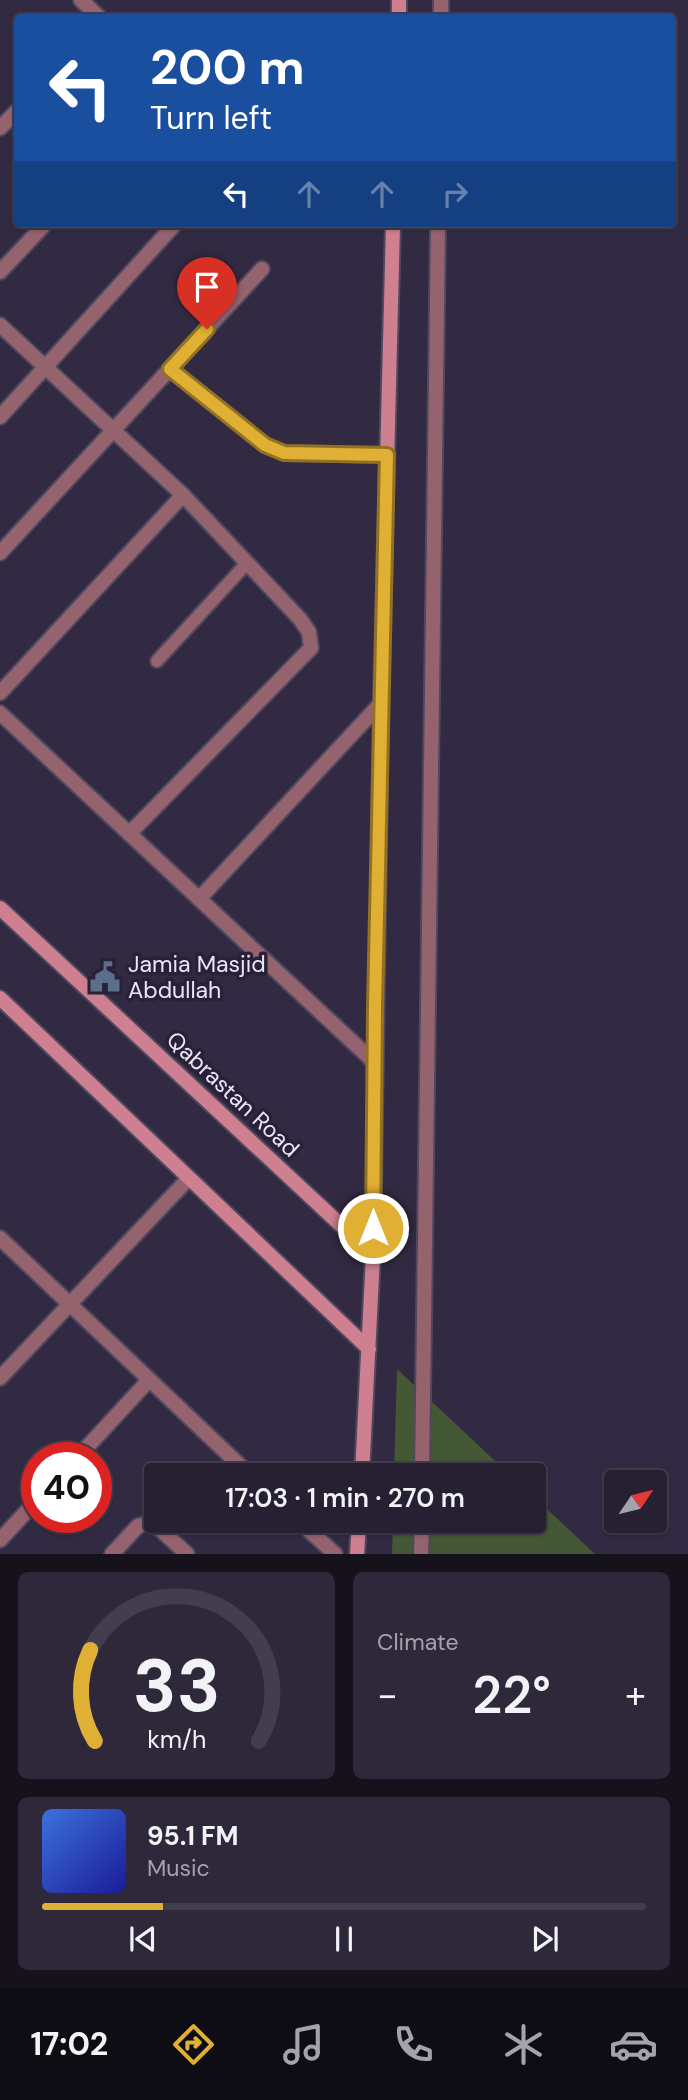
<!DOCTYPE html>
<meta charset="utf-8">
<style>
body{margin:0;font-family:"DM Sans",sans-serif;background:#2e283a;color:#f1f3f6;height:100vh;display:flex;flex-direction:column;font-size:26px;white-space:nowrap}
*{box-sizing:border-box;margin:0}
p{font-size:23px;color:#a4a3ac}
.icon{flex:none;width:38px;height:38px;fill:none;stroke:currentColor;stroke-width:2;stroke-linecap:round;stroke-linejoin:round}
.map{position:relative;height:1554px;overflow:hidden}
.details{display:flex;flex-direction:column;gap:18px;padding:18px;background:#15121c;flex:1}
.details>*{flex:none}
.banner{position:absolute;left:14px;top:14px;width:662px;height:214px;border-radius:7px;box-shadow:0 2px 5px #0004,0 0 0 2px #423e4d;background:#1a4fa0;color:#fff;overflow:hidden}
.needle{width:46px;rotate:55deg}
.controls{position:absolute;left:604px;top:1470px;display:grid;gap:14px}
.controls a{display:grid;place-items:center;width:63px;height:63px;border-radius:7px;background:#262032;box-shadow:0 2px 5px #0004,0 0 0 2px #423e4d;font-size:35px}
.speed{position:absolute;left:21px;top:1442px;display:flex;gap:14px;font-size:35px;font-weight:700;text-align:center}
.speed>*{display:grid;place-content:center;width:91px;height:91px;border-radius:50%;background:#262032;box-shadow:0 2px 5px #0004,0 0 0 2px #423e4d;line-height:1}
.speed .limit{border:10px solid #d22;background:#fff;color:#111}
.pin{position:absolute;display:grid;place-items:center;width:60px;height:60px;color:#fff;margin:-72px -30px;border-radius:50% 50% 50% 0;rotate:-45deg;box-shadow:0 0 7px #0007}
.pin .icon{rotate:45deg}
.me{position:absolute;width:77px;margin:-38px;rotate:0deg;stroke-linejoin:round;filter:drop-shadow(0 0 5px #0008)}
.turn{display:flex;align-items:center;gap:24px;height:147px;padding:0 21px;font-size:32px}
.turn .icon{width:91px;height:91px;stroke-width:2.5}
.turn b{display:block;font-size:49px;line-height:60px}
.lanes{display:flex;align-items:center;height:66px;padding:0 21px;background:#0003;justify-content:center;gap:35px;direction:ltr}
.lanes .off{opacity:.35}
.big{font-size:52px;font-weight:600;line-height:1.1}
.details .card{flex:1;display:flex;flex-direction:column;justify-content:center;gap:10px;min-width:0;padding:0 24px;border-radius:10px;background:#2e283a}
.details .dial{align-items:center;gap:0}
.dial svg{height:182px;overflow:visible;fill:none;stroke:#423e4d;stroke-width:7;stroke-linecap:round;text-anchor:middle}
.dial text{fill:#f1f3f6;stroke:none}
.song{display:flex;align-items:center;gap:21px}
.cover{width:84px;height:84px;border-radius:10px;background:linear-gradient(135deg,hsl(220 70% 55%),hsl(240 70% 35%))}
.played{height:7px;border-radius:4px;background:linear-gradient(90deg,#e0b034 20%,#423e4d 20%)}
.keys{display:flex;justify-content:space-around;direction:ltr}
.heat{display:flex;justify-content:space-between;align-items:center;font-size:38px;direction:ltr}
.details .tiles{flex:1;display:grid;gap:18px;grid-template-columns:1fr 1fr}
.card:last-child{grid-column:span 2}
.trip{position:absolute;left:144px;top:1463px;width:402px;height:70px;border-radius:7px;background:#262032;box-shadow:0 2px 5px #0004,0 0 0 2px #423e4d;font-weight:600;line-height:70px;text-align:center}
.dock{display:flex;height:112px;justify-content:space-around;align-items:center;background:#0f0d14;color:#a4a3ac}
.dock .icon{width:49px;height:49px}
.dock .active{color:#e0b034}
.dock b{font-size:32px;color:#f1f3f6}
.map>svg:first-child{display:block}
.green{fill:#455835}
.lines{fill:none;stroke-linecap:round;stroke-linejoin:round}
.lane-casing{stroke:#4f485f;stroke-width:16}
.street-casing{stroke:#4f485f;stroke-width:18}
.secondary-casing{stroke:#4f485f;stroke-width:18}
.lane{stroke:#95636e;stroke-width:12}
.street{stroke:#95636e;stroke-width:14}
.secondary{stroke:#ce8091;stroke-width:14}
.route-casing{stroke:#927222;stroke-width:18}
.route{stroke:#e0b034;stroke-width:12}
.labels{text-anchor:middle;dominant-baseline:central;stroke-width:7;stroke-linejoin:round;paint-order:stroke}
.poi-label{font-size:23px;fill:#eae6f6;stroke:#282137;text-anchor:start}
.street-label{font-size:23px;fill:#eae6f6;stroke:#282137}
</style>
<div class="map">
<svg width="688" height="1554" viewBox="0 0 688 1554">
<rect width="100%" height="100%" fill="#322a42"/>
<!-- green -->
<path class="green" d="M 397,1369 L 510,1475 L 394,1475 Z
M 534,1497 L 595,1554 L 392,1554 L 393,1521 L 534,1521 Z"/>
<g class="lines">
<!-- lane casing -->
<g class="lane-casing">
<path id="lane" d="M 157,661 L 247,563"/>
</g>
<!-- street casing -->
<g class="street-casing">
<path id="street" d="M 81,0 L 100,18
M 441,18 L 441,0
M 0,128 L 18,110
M 0,272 L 45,224
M 0,325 L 183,495 L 300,619 L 309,632 L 311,648 L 129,834
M 170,369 L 265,445 L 284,453 L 387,455
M 0,417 L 175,224
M 0,553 L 262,269
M 0,693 L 183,495
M 0,713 L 374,1062
M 199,899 L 381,703
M 0,1238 L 250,1475
M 0,1378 L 189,1178
M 77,1458 L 149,1380
M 422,1475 L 438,224
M 299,1521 L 335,1554
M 0,1540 L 37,1500
M 112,1554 L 138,1526 L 148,1523 L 160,1529 L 187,1554
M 421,1554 L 422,1521"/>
</g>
<!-- secondary casing -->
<g class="secondary-casing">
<path id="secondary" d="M 399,18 L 399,0
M 0,908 L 373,1255
M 0,998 L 369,1349
M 362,1475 L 373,1255 L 381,703 L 393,224
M 357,1554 L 359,1521"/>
</g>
<!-- lane -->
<use href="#lane" class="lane"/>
<!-- street -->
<use href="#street" class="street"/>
<!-- secondary -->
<use href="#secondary" class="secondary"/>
</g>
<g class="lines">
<!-- route casing -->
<g class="route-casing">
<path id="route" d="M 207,329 L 170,369 L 265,445 L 284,453 L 387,455 L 375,1007 L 373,1228"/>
</g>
<!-- route -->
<use href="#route" class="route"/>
</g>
<!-- icons -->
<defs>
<g id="civic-bare" transform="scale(2.415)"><path d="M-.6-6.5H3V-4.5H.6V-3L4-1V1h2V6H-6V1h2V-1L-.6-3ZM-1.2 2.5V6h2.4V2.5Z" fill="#5c6f8a" stroke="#282137" stroke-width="2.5" paint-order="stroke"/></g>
</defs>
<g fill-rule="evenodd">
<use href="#civic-bare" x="105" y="977"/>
</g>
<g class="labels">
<!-- poi labels -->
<g class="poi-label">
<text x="128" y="964">Jamia Masjid<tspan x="128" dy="26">Abdullah</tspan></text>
</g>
<!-- street labels -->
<g class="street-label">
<text transform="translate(233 1094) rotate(43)">Qabrastan Road</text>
</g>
</g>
</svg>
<div class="controls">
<a><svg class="needle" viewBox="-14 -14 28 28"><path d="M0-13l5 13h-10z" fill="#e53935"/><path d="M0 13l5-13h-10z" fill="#a4a3ac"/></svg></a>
</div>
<div class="speed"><div class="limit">40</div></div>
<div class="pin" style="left:207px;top:329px;background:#d93025"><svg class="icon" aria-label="arrive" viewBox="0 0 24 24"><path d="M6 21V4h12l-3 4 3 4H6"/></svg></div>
<svg class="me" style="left:373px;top:1228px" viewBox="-20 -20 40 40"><circle r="17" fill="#e0b034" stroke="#fff" stroke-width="3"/><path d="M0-11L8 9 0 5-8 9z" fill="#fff"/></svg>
<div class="trip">17:03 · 1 min · 270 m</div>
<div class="banner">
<div class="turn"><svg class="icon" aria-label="left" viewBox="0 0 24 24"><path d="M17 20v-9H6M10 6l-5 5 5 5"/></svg><div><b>200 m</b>Turn left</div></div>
<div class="lanes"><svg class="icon" aria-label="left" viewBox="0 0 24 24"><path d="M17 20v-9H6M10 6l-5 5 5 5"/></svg><svg class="icon off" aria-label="ahead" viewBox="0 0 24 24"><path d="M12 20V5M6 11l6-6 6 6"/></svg><svg class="icon off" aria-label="ahead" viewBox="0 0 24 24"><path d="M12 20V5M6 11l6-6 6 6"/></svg><svg class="icon off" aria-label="right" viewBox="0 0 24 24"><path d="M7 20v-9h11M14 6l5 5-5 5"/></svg></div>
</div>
</div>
<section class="details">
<div class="tiles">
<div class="card dial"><svg viewBox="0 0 100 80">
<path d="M14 69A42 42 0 1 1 86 69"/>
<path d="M14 69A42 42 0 0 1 12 29" stroke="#e0b034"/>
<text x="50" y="56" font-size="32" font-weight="700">33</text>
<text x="50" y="72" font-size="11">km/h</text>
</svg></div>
<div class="card"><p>Climate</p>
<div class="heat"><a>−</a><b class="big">22°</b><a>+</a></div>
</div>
<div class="card">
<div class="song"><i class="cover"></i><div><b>95.1 FM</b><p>Music</p></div></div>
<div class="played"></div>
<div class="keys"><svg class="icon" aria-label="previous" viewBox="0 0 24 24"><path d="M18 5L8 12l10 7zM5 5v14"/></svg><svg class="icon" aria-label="pause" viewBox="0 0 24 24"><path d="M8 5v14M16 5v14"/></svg><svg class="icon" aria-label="next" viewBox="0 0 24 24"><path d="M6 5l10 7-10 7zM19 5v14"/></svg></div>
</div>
</div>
</section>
<nav class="dock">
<b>17:02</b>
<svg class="icon active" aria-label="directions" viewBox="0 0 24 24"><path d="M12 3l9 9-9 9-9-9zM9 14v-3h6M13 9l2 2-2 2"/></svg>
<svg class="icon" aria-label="music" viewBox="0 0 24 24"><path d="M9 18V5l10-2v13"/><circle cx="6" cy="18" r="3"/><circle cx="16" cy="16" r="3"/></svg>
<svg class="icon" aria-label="phone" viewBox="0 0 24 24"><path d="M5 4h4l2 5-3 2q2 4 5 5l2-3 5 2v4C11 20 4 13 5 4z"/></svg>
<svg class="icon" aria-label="climate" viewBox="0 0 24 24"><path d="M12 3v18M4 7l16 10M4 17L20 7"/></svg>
<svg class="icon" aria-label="car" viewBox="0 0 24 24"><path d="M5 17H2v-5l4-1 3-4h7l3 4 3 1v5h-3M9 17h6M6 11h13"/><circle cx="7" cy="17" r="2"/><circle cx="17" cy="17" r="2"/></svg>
</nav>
